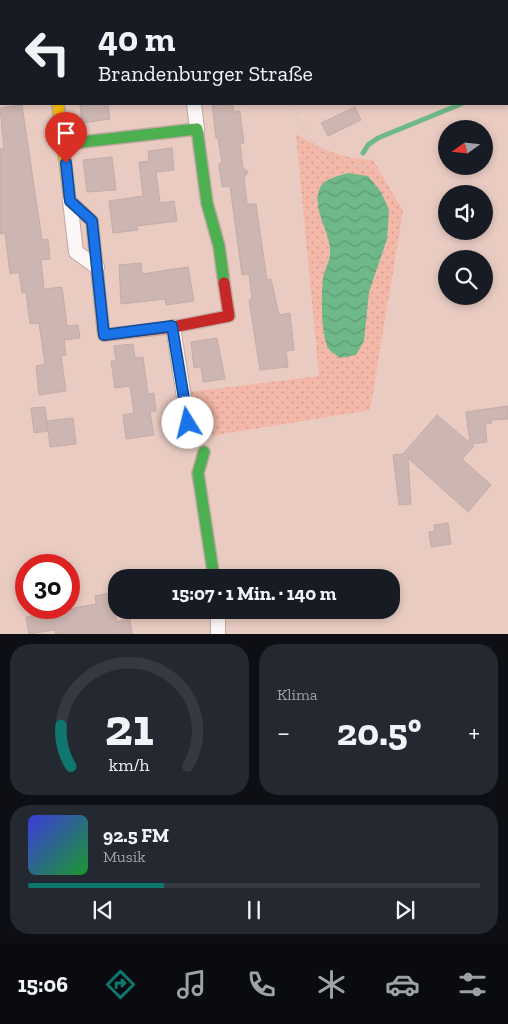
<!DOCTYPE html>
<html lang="de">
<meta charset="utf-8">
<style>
body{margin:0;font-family:"Zilla Slab",serif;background:#242831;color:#f1f3f6;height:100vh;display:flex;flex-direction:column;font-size:19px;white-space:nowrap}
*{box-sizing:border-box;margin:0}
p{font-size:16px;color:#9ea1a6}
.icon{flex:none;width:28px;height:28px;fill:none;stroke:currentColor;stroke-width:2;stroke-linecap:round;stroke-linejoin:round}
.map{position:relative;height:634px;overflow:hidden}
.sheet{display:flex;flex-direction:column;gap:10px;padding:10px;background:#0d0f14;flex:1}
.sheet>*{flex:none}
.guide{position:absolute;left:0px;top:0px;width:509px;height:105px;box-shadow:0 2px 8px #0003;background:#171b24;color:#f1f3f6;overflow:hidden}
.needle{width:32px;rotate:255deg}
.fabs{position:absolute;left:438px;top:120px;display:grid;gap:10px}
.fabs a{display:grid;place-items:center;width:55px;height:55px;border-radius:50%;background:#171b24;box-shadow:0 2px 8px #0003;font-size:25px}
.speed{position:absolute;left:15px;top:554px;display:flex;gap:10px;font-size:25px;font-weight:700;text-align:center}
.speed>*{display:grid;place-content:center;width:65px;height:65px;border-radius:50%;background:#171b24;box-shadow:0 2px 8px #0003;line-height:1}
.speed .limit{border:8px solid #d22;background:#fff;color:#111}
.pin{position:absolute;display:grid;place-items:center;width:42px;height:42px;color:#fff;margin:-51px -21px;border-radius:50% 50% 50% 0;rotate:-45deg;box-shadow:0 0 5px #0007}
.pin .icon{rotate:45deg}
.me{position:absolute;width:55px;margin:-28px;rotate:351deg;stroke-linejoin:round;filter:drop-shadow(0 0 4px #0008)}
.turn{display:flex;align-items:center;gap:18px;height:105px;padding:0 15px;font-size:22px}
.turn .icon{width:65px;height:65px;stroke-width:2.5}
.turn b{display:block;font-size:35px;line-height:42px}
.big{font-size:38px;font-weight:700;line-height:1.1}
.sheet .card{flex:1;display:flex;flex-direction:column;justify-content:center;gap:8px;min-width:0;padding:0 18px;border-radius:20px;background:#242831}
.sheet .dial{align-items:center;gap:0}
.dial svg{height:130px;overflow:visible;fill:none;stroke:#363941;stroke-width:7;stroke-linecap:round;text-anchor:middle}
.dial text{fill:#f1f3f6;stroke:none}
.song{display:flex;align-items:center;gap:15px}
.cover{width:60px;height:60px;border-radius:8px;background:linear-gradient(135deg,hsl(240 70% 55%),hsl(130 70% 35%))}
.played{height:5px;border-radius:2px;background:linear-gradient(90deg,#0f766e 30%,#363941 30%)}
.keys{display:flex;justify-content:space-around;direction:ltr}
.heat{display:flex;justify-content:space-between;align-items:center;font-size:28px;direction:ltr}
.sheet .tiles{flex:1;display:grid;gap:10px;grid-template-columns:1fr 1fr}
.card:last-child{grid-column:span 2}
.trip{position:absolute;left:108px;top:569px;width:292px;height:50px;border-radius:20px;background:#171b24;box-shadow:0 2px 8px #0003;font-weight:700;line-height:50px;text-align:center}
.menu{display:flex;height:80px;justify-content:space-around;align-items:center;background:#090b0e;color:#9ea1a6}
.menu .icon{width:35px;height:35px}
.menu .selected{color:#0f766e}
.menu b{font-size:22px;color:#f1f3f6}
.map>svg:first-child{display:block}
.grass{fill:url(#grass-dots)}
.water{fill:url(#water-waves)}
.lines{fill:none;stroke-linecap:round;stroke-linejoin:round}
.stream{stroke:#6eb889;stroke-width:5}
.building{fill:#cdb5b1;stroke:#c4aca8}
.street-casing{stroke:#c0a9a2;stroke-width:16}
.fast-casing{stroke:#c0a9a2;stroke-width:14}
.slow-casing{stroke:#c0a9a2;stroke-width:14}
.jam-casing{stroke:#c0a9a2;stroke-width:14}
.path{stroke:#cfc6c4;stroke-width:3;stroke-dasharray:1 4;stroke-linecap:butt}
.street{stroke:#fcf7f6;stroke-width:14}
.fast{stroke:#4caf50;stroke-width:11}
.slow{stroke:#ffc107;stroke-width:11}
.jam{stroke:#c62828;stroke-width:11}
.route-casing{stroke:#114b97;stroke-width:12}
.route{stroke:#1a73e8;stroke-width:9}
</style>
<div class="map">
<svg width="508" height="634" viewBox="0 0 508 634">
<defs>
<pattern id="grass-dots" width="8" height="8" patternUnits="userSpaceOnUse" patternTransform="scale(1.25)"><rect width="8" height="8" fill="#f3b8a8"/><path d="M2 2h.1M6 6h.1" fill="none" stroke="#d09d8f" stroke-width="1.8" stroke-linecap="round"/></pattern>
<pattern id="water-waves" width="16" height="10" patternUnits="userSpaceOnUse" patternTransform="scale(1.25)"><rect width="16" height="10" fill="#6eb889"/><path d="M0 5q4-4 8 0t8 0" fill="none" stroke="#5f9d75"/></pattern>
</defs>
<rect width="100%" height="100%" fill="#e9cbc2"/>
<!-- grass -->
<path class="grass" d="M 122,0 L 282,0 L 271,1 Z
M 296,134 C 321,149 343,159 373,160 L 403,211 L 370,410 L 198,438 L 190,392 L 319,376 Z"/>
<!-- water -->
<path class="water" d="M 348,173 L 368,176 L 381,192 L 389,210 L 387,239 L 369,292 L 364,341 L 356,355 L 340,358 C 336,355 330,351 328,348 C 321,334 321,295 323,279 C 324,270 330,262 330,253 C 332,233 309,207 321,186 C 326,178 339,176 348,173 Z"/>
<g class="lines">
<!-- stream -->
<path class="stream" d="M 508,84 L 508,83
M 363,153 L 368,145 L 378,138 L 461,104"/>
</g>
<!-- building -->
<path class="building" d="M 80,104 L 108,104 L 110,119 L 82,123 Z
M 212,104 L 232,104 L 234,112 L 240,111 L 244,143 L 240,143 L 243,168 L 248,172 L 244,178 L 247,204 L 256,204 L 267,280 L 271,279 L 279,315 L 290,313 L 294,350 L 286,351 L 288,367 L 260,370 L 249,300 L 252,299 L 249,274 L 242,275 L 230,186 L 222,187 L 219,164 L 222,163 L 218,138 L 216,138 Z
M 22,105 L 42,240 L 48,239 L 50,259 L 41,260 L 44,289 L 62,287 L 67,326 L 78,325 L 80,338 L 64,340 L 66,355 L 61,356 L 66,391 L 39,395 L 36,366 L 45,364 L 39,323 L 30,324 L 26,292 L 22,293 L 19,272 L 10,274 L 5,233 L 0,234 L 0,149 L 4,149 L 0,108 Z
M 355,107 L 361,120 L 328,136 L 321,123 Z
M 172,148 L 174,170 L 156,172 L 160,203 L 174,201 L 177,221 L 137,226 L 138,230 L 113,233 L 109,201 L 143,196 L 139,162 L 149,161 L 148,151 Z
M 112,157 L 116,190 L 87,192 L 83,160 Z
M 141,263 L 142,274 L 188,267 L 194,301 L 166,305 L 165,299 L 121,304 L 119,265 Z
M 217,338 L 225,379 L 203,382 L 201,367 L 194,368 L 191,342 Z
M 133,344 L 135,358 L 143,357 L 148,394 L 154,393 L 156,411 L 150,412 L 154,435 L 126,439 L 123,415 L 134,413 L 130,386 L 115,388 L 111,361 L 116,361 L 114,346 Z
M 508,406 L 508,419 L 491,420 L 492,423 L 485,424 L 487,442 L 471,444 L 474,446 L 462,459 L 491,485 L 468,512 L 408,458 L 411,504 L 399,505 L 393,455 L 403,454 L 437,415 L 470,443 L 466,412 Z
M 45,407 L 48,431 L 34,433 L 31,408 Z
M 73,418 L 76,444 L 50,447 L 47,421 Z
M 448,523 L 451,544 L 431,547 L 429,532 L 435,531 L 434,525 Z
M 116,592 L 116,622 L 130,619 L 132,634 L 56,634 L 55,630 L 29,634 L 26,617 L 96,604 L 95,596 Z"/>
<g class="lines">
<!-- street casing -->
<g class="street-casing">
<path id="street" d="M 45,0 L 45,1
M 0,39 L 1,39
M 194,104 L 197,129
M 70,201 L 76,252 L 97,267
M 173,327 L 188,423
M 218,610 L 218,634"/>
</g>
<!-- fast casing -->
<g class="fast-casing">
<path id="fast" d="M 64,144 L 197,129 L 207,203 L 219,246 L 224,283
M 204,452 L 198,473 L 214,578"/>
</g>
<!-- slow casing -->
<g class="slow-casing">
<path id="slow" d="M 58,104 L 70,201 L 92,221 L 103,328"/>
</g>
<!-- jam casing -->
<g class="jam-casing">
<path id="jam" d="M 103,328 L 104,335 L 173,327 L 229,316 L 224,283"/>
</g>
<!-- path -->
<path class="path" d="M 292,104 C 310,145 322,161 368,168"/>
<!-- street -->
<use href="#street" class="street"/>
<!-- fast -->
<use href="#fast" class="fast"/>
<!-- slow -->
<use href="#slow" class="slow"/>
<!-- jam -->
<use href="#jam" class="jam"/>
</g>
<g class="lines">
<!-- route casing -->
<g class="route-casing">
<path id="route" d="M 66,163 L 70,201 L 92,221 L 104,335 L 172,326 L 188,423"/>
</g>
<!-- route -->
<use href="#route" class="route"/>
</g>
</svg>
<div class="fabs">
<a><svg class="needle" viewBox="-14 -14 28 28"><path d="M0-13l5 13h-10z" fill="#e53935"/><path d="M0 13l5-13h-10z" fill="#9ea1a6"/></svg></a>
<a><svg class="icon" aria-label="sound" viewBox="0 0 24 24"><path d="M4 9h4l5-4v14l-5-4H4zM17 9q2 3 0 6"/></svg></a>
<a><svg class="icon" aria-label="search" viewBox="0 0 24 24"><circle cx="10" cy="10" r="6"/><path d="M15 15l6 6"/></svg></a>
</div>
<div class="speed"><div class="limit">30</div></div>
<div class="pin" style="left:66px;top:163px;background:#d93025"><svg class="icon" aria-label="arrive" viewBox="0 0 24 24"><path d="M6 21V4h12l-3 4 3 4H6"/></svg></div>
<svg class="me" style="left:188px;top:423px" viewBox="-20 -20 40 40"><circle r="19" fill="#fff"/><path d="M0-13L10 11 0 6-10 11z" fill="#1a73e8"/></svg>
<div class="trip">15:07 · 1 Min. · 140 m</div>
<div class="guide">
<div class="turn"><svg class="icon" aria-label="left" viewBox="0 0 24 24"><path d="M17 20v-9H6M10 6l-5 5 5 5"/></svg><div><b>40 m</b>Brandenburger Straße</div></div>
</div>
</div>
<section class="sheet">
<div class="tiles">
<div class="card dial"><svg viewBox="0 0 100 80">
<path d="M14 69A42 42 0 1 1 86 69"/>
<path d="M14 69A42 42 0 0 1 8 44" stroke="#0f766e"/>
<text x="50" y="56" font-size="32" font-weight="700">21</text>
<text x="50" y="72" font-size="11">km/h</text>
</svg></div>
<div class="card"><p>Klima</p>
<div class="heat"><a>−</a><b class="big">20.5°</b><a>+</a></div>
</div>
<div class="card">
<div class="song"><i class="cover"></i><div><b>92.5 FM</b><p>Musik</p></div></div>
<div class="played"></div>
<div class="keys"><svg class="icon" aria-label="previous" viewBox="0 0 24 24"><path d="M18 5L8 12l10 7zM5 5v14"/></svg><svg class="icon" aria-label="pause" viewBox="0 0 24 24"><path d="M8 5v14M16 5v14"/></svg><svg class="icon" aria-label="next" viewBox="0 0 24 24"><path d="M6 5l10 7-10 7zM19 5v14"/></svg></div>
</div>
</div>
</section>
<nav class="menu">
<b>15:06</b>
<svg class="icon selected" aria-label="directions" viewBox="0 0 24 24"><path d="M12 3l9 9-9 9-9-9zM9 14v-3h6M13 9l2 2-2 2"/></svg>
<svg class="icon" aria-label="music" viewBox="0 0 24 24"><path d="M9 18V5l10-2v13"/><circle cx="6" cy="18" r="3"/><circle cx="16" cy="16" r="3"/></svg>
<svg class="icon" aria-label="phone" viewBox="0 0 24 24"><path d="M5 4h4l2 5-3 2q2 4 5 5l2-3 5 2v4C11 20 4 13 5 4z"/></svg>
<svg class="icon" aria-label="climate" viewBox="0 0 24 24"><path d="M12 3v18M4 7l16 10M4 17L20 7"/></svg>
<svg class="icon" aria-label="car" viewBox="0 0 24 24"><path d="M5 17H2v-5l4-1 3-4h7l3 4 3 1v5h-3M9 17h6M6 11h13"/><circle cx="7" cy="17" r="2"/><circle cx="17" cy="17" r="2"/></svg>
<svg class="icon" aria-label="filters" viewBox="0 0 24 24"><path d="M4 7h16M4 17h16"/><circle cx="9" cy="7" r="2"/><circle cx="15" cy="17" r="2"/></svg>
</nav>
